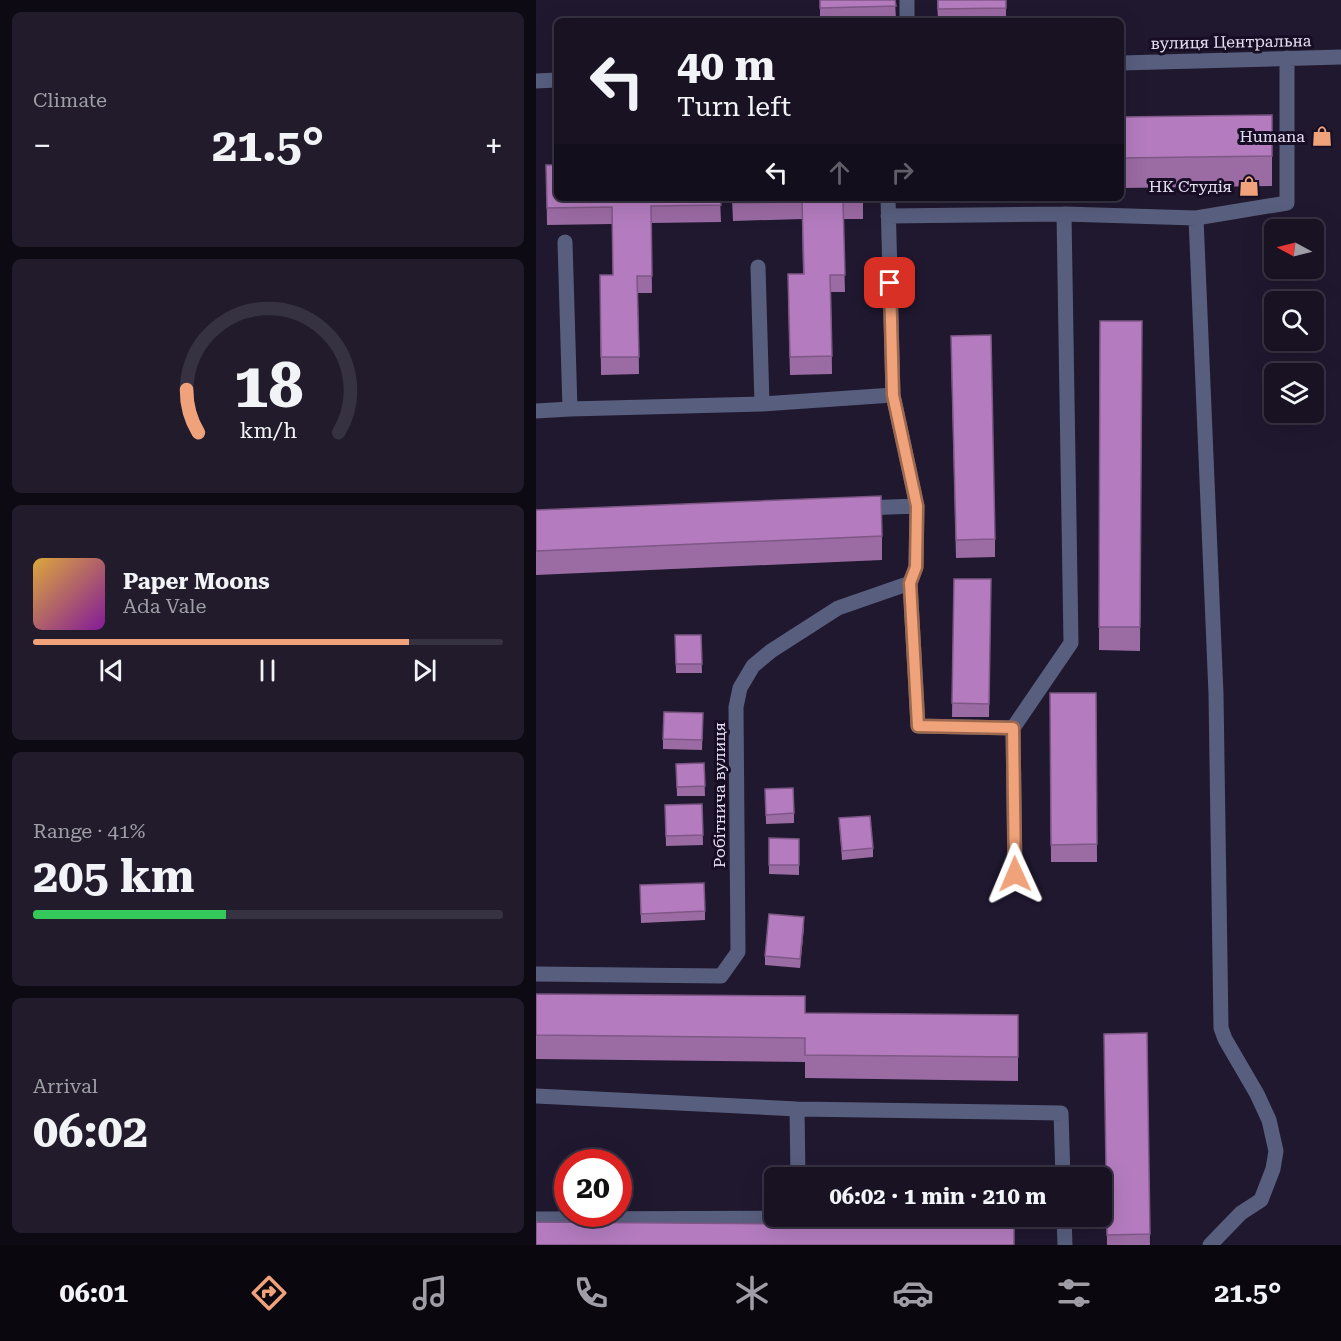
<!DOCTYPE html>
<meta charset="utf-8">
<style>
body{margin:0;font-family:"Roboto Serif",serif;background:#211b2b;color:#f1f3f6;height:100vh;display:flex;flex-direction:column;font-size:22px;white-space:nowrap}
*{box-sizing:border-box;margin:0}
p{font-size:20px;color:#9f9ea6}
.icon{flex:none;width:33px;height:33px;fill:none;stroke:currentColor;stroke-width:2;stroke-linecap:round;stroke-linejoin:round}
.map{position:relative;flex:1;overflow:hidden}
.drawer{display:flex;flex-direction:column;gap:12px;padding:12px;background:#0d0a13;width:536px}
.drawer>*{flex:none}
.guide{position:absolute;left:18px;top:18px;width:570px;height:183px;border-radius:9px;box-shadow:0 6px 24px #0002,0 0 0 2px #363241;background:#181223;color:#f1f3f6;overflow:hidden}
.needle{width:39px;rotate:277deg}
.buttons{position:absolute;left:728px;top:219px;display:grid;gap:12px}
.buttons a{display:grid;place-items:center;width:60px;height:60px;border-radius:9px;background:#181223;box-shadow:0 6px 24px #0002,0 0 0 2px #363241;font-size:30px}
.speed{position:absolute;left:18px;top:1149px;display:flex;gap:12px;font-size:30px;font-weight:700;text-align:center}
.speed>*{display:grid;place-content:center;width:78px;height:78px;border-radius:50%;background:#181223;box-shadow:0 6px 24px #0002,0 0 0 2px #363241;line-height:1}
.speed .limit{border:9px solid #d22;background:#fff;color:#111}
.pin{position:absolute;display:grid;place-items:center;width:51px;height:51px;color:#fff;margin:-26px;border-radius:12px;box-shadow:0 3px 9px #0006}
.me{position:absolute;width:66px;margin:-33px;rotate:359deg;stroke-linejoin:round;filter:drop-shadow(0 0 4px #0008)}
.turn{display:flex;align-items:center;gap:21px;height:126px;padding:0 24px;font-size:27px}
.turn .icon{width:78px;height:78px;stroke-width:2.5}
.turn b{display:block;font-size:42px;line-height:51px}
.lanes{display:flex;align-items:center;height:57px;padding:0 24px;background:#0003;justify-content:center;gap:30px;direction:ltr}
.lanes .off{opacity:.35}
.big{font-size:45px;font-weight:700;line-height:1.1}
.drawer .widget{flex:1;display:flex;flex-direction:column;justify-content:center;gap:9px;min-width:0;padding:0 21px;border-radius:9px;background:#211b2b}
.drawer .dial{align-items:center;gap:0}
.dial svg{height:156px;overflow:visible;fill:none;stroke:#363241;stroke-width:7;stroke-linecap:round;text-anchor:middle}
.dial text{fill:#f1f3f6;stroke:none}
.song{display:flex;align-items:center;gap:18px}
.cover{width:72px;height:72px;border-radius:9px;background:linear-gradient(135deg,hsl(40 70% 55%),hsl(290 70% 35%))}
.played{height:6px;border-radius:3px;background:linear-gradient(90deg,#f0a27a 80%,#363241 80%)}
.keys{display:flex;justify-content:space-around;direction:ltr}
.heat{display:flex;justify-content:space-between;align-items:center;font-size:33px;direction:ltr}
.charge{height:9px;border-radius:4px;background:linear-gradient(90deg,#34c759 41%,#363241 0)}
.trip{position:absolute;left:228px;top:1167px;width:348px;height:60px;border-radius:9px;background:#181223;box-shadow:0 6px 24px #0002,0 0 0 2px #363241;font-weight:700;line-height:60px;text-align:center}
.tab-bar{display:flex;height:96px;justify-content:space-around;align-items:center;background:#0a070e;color:#9f9ea6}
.tab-bar .icon{width:42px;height:42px}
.tab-bar .current{color:#f0a27a}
.tab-bar b{font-size:27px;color:#f1f3f6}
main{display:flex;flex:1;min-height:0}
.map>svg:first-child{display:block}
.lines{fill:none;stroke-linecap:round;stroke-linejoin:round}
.minor{stroke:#585e7e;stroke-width:15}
.wall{fill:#9b6ba4}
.shaded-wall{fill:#7e5786}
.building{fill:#b47cbf;stroke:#7e5786;stroke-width:1.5}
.route-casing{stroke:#9c694f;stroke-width:15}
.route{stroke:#f0a27a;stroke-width:10}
.labels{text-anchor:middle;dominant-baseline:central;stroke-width:6;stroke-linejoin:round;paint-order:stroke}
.street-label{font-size:16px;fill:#e5e0f1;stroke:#170e25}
.poi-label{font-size:16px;fill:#e5e0f1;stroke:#170e25;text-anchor:end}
</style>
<main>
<section class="drawer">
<div class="widget"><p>Climate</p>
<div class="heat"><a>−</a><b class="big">21.5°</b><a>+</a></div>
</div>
<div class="widget dial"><svg viewBox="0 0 100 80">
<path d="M14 69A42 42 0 1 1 86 69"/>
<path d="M14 69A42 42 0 0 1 8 47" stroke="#f0a27a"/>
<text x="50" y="56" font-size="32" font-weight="700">18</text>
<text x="50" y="72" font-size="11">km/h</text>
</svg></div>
<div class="widget">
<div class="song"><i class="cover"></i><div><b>Paper Moons</b><p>Ada Vale</p></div></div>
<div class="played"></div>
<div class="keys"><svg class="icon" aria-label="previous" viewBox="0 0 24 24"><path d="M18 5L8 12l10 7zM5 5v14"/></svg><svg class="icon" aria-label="pause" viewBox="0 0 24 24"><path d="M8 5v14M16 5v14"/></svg><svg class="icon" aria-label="next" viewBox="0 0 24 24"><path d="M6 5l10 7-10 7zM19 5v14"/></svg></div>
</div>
<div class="widget"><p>Range · 41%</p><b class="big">205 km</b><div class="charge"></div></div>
<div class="widget"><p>Arrival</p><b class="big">06:02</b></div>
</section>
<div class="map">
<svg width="806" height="1245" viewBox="0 0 806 1245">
<rect width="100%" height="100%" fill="#20182f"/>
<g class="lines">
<!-- minor -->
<path class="minor" d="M 371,0 L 371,21
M 585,63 L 806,57
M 0,81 L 21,80
M 352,198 L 357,395 L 381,506 L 380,567 L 374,583 L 382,726 L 477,728
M 352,216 L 528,214 L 660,218 L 751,203 L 751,58
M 660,218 L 680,694 L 685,1028 L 689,1039 L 721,1094 L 733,1120 L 740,1151 L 737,1169 L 725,1200 L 705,1213 L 674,1245
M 29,242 L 34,409
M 222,267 L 226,404
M 0,411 L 34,409 L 226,404 L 357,395
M 327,508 L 381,506
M 479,874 L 477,728 L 535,643 L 528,214
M 0,974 L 185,976 L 202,952 L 200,707 L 204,688 L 217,666 L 235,651 L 302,608 L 374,583
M 0,1096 L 261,1109 L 525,1113 L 527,1178
M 261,1109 L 262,1178
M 528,1216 L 529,1245
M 0,1219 L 293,1218"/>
</g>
<!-- wall -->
<path class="wall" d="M 284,0 L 359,0 L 360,20 L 284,21 Z
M 401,0 L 470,0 L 470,21 L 402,21 Z
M 736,115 L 736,186 L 585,188 L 585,117 Z
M 10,165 L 184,198 L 185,222 L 115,223 L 116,293 L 102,293 L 103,374 L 65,375 L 64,275 L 77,275 L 76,224 L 11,225 Z
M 196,198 L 327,198 L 327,219 L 307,219 L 309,292 L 295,292 L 296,374 L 254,375 L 252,292 L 267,274 L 266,219 L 197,221 Z
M 564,321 L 606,321 L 604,651 L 563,650 Z
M 415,353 L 459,539 L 459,557 L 420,558 Z
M 0,510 L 346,536 L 346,560 L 0,575 Z
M 418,579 L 455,579 L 453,717 L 416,717 Z
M 139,635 L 165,635 L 166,673 L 140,673 Z
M 514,693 L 560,693 L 561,862 L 515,862 Z
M 167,713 L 166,750 L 127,749 L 127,739 Z
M 168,763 L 169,796 L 141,796 L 140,764 Z
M 229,789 L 258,813 L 258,823 L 230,824 Z
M 166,804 L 167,845 L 130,846 L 129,805 Z
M 303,818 L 337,848 L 337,857 L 306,860 Z
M 233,838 L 263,839 L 263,875 L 233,874 Z
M 104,885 L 169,911 L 169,920 L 105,923 Z
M 268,927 L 264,968 L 229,965 L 229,956 Z
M 0,994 L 269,1013 L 482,1015 L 482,1081 L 269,1078 L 269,1062 L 0,1059 Z
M 611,1033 L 614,1245 L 571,1245 L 568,1034 Z"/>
<!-- shaded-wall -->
<path class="shaded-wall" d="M 268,917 L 268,927 L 264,968 L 264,959 Z"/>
<!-- building -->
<path class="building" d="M 284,0 L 359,0 L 360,6 L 284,8 Z
M 402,0 L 470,0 L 470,8 L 402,9 Z
M 736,115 L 736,156 L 585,158 L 585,117 Z
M 10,165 L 21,165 L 21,198 L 184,198 L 185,205 L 115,206 L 116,276 L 101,276 L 103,357 L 65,357 L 64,275 L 77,275 L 76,207 L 11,208 Z
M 196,198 L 327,198 L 327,201 L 307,201 L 309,275 L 294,275 L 296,356 L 254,357 L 252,274 L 268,274 L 266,202 L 197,203 Z
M 564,321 L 606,321 L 604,627 L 563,627 Z
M 455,335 L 459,539 L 420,540 L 415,336 Z
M 345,496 L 346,536 L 0,551 L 0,510 Z
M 418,579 L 455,579 L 453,704 L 416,703 Z
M 139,635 L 165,635 L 166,664 L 140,664 Z
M 514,693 L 560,693 L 561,844 L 515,845 Z
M 128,712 L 167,713 L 166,740 L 127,739 Z
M 168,763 L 169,786 L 141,787 L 140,764 Z
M 257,788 L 258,813 L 230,815 L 229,789 Z
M 166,804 L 167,835 L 130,836 L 129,805 Z
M 334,816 L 337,848 L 306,851 L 303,818 Z
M 233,838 L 263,839 L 263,865 L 233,865 Z
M 168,883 L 169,911 L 105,914 L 104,885 Z
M 233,914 L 268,917 L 264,959 L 229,956 Z
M 0,994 L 269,996 L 269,1013 L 482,1015 L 482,1057 L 269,1055 L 269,1038 L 0,1035 Z
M 611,1033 L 614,1234 L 571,1235 L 568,1034 Z
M 272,1216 L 478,1216 L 478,1245 L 0,1245 L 0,1222 L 272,1224 Z"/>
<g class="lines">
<!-- route casing -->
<g class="route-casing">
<path id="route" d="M 354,283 L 357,395 L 381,506 L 380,567 L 374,583 L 382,726 L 477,728 L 479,874"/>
</g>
<!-- route -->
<use href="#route" class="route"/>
</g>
<!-- icons -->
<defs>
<g id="shop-bare" transform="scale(1.62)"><path d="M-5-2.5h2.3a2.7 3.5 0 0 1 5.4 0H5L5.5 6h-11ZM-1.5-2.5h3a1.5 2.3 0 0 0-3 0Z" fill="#f0a27a" stroke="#170e25" stroke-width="2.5" paint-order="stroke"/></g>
</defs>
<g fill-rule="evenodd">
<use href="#shop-bare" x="786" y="136"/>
<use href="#shop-bare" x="713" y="186"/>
</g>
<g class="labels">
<!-- street labels -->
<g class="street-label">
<text transform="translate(695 42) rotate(-1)">вулиця Центральна</text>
<text transform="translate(183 795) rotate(-90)">Робітнича вулиця</text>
</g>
<!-- poi labels -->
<g class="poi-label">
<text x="769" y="136">Humana</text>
<text x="696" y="186">НК Студія</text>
</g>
</g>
</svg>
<div class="buttons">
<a><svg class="needle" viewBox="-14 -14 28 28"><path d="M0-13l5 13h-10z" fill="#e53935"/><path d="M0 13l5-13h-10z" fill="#9f9ea6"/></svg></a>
<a><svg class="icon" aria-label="search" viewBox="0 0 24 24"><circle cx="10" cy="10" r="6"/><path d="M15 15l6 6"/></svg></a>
<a><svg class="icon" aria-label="layers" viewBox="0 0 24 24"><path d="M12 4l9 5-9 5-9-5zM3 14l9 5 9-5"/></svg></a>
</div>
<div class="speed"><div class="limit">20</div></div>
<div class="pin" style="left:354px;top:283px;background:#d93025"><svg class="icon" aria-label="arrive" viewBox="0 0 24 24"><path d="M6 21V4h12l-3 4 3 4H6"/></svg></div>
<svg class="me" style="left:479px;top:874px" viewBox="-20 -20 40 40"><path d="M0-17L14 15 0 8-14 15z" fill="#f0a27a" stroke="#fff" stroke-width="4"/></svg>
<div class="trip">06:02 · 1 min · 210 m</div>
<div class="guide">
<div class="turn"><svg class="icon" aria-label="left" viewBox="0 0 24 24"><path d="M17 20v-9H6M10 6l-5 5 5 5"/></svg><div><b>40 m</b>Turn left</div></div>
<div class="lanes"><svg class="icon" aria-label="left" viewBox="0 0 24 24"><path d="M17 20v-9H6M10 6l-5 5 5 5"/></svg><svg class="icon off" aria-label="ahead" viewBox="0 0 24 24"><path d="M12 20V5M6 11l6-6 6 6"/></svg><svg class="icon off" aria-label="right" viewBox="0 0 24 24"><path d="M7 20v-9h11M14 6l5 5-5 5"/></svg></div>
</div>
</div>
</main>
<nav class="tab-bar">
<b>06:01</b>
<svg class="icon current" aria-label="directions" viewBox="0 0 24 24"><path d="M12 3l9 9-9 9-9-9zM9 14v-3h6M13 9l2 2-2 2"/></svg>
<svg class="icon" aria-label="music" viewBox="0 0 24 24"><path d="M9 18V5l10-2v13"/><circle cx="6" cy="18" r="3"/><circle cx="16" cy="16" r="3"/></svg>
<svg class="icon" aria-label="phone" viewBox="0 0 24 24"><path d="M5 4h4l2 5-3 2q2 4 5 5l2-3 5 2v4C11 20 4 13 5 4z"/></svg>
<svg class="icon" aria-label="climate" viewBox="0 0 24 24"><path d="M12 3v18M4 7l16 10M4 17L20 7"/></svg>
<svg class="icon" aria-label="car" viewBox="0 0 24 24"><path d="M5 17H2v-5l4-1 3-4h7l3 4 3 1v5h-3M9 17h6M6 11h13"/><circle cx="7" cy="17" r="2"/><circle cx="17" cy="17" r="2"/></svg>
<svg class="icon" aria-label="filters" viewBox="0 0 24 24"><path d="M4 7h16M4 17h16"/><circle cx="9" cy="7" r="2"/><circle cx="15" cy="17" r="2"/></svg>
<b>21.5°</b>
</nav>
